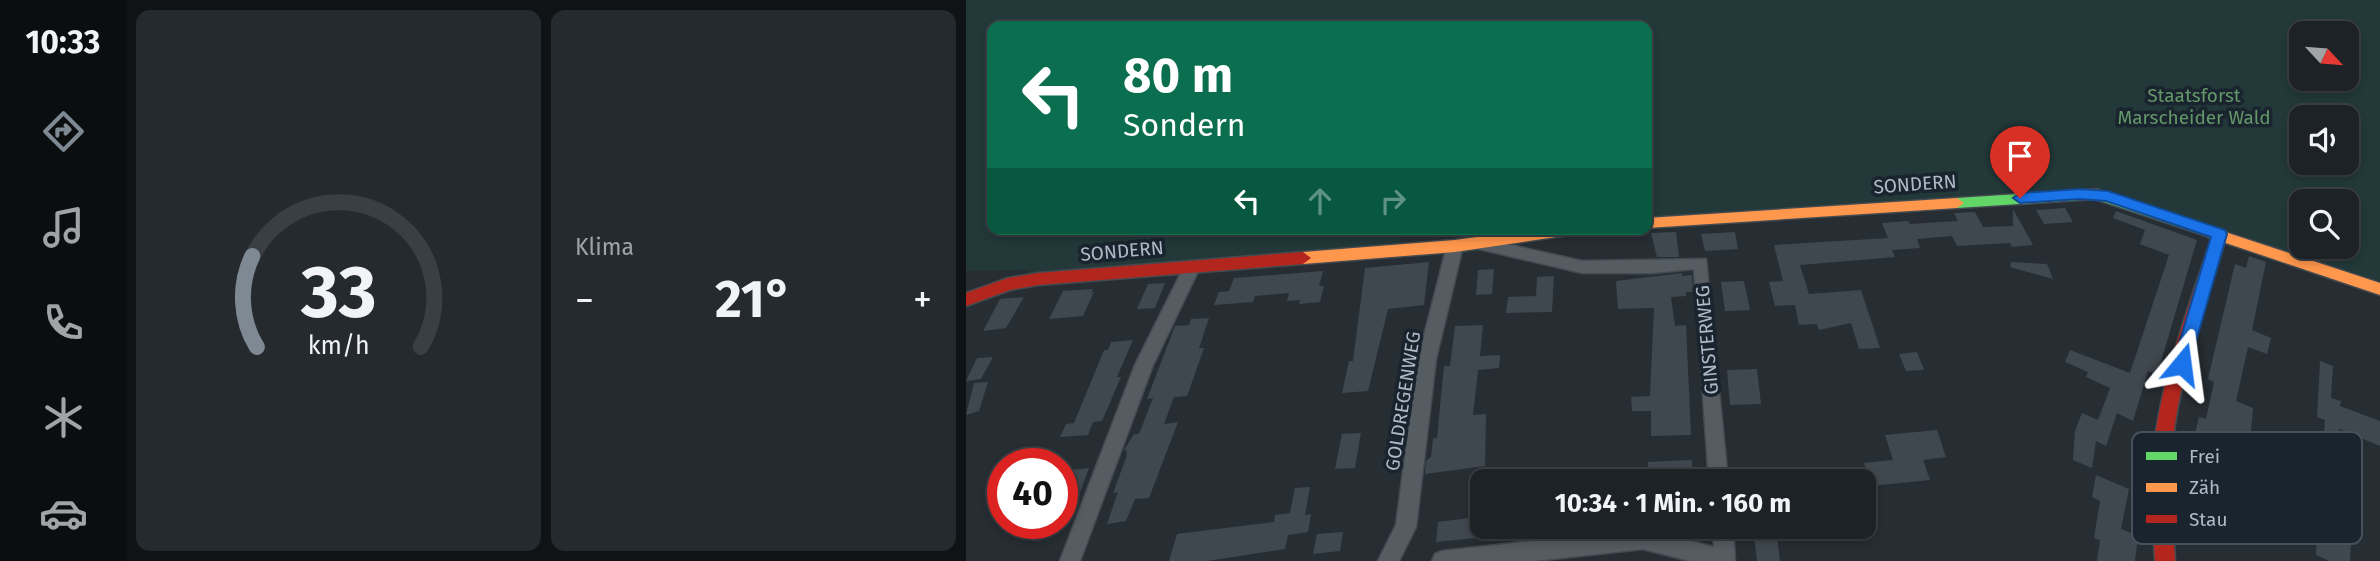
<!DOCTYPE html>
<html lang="de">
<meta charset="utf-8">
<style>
body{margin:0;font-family:"Fira Sans",sans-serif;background:#252a2e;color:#f1f3f6;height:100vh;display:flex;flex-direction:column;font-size:26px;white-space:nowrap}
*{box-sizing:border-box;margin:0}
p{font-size:23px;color:#a0a4a7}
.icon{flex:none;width:38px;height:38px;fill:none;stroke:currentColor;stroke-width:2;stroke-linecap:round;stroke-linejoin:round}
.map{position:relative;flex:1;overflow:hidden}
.drawer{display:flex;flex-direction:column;gap:10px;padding:10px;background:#0f1315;width:840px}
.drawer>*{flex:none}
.top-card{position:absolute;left:21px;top:21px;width:665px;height:214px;border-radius:14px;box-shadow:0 4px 10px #0003,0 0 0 2px #3a3f43;background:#0b6e4f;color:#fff;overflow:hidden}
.needle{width:46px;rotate:116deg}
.fabs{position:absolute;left:1323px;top:21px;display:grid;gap:14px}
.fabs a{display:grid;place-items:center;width:70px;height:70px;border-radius:14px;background:#1c2226;box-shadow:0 4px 10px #0003,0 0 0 2px #3a3f43;font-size:35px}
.speed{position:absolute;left:21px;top:448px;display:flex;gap:14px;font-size:35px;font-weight:700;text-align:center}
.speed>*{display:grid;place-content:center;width:91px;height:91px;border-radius:50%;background:#1c2226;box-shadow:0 4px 10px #0003,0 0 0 2px #3a3f43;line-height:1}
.speed .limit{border:10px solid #d22;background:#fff;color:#111}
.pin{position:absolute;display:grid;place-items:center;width:60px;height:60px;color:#fff;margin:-72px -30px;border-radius:50% 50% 50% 0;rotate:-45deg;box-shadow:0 0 7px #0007}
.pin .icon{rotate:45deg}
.me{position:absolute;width:77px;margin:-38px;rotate:16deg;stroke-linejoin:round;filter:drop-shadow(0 0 5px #0008)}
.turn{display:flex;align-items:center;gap:24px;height:147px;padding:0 21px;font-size:32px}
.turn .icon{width:91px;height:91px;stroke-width:2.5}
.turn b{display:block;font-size:49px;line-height:60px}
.lanes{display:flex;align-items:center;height:66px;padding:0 21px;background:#0003;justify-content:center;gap:35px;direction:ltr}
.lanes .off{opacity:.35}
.big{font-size:52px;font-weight:700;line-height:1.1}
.drawer .card{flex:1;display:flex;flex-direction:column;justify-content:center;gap:10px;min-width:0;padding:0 24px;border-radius:14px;background:#252a2e}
.drawer .dial{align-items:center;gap:0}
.dial svg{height:182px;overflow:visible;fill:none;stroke:#3a3f43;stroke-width:7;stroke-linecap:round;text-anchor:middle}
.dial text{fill:#f1f3f6;stroke:none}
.heat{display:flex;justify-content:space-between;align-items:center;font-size:38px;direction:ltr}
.drawer .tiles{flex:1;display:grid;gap:10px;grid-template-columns:repeat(2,1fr)}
.trip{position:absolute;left:504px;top:469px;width:406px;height:70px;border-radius:14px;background:#1c2226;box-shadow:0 4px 10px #0003,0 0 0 2px #3a3f43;font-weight:700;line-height:70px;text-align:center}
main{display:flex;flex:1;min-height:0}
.tabs{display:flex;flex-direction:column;width:126px;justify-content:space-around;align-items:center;background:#0b0e0f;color:#a0a4a7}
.tabs .icon{width:49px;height:49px}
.tabs .on{color:#7e8993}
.tabs b{font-size:32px;color:#f1f3f6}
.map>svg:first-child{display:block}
.green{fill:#223839;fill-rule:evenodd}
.building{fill:#40484f}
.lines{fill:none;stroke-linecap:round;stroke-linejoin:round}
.street-casing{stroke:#434a50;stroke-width:3}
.fast-casing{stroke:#434a50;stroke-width:3}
.slow-casing{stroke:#434a50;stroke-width:3}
.jam-casing{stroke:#434a50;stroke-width:3}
.street{fill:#555c62;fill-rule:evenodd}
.fast{fill:#63d668;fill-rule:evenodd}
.slow{fill:#ff974d;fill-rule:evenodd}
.jam{fill:#b3261e;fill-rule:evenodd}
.route{fill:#1a73e8;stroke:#114b97;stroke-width:2}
.labels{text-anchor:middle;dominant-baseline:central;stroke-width:7;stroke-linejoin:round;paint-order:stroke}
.park-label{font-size:19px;fill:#649869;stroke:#19242e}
.street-label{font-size:19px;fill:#aebac6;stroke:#19242e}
.key{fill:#19242e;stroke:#46515c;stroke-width:2}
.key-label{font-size:19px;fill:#aebac6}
</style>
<main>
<nav class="tabs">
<b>10:33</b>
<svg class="icon on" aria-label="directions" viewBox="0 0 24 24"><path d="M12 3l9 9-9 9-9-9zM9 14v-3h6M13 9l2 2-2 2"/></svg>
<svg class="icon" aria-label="music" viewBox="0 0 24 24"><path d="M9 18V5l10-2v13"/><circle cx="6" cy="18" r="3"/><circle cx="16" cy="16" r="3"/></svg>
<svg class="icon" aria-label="phone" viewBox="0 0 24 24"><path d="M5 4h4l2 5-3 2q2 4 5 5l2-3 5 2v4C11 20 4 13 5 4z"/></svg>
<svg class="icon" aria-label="climate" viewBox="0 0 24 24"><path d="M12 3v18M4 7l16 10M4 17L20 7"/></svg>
<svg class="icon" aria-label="car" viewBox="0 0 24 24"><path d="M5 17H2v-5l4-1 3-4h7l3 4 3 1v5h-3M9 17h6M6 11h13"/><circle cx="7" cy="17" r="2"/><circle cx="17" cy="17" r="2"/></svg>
</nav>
<section class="drawer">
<div class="tiles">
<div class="card dial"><svg viewBox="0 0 100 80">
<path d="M14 69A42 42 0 1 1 86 69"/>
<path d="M14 69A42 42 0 0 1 12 29" stroke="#7e8993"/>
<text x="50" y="56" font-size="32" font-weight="700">33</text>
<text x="50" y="72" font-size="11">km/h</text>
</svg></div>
<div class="card"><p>Klima</p>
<div class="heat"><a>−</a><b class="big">21°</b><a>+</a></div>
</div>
</div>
</section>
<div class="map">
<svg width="1414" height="561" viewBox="0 0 1414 561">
<rect width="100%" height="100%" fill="#262d33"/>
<!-- green -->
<path class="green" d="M 0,0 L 1414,0 L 1414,283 L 1143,190 L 1128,187 L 681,219 L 681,26 L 26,26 L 26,229 L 439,229 L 433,244 L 63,275 L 64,270 L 0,271 ZM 1335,33 L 1381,33 L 1381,79 L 1335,79 ZM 1335,117 L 1381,117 L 1381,163 L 1335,163 ZM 1335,201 L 1381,201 L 1381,247 L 1335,247 Z"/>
<!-- building -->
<path class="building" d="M 1099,208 L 1107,222 L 1078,224 L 1070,210 Z
M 1047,209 L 1067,245 L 1046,247 L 1044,243 L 991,246 L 986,236 L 951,239 L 954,248 L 926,250 L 929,257 L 834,265 L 843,294 L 895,290 L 914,348 L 893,349 L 885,323 L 853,330 L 851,324 L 833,325 L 829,305 L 809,306 L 803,282 L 817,281 L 808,245 L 922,238 L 916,223 L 942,221 L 944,224 L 992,221 L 988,213 L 1009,212 L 1017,227 L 1047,226 Z
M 1150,211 L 1231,240 L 1191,375 L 1182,371 L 1167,421 L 1151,413 L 1140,446 L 1130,441 L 1126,468 L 1107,460 L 1109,431 L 1116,413 L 1132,420 L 1144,388 L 1120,377 L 1122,372 L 1099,362 L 1104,350 L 1164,373 L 1203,255 L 1174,244 L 1179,230 L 1147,218 Z
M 710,232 L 713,257 L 691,257 L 685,233 Z
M 769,232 L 772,249 L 739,251 L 735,234 Z
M 1283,256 L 1300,262 L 1286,330 L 1305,338 L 1301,354 L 1282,347 L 1270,401 L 1287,408 L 1284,443 L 1264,434 L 1260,453 L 1253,450 L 1248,478 L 1254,481 L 1250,500 L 1259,504 L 1256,521 L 1230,509 L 1236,483 L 1219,475 L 1233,417 L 1240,419 L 1248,382 L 1242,379 L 1269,264 L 1280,268 Z
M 463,262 L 458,305 L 422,309 L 402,391 L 376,393 L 383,361 L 387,361 L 399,268 Z
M 1045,262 L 1081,264 L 1087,279 L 1044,267 Z
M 528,269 L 526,294 L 510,295 L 512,270 Z
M 357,271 L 353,286 L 358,286 L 354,302 L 333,304 L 334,300 L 321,301 L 323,293 L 289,296 L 287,302 L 248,305 L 253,292 L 263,291 L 268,278 Z
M 716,273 L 716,276 L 726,275 L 727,292 L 720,292 L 720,296 L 705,297 L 709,326 L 720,325 L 725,435 L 685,436 L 685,411 L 666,411 L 665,397 L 684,396 L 688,308 L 652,309 L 650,281 Z
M 588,276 L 586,312 L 540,313 L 542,297 L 570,296 L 571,277 Z
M 778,281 L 784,310 L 759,311 L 755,282 Z
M 199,283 L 189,308 L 171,309 L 182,284 Z
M 127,289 L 125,293 L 128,292 L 117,316 L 83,319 L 97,291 Z
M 58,297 L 40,328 L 17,331 L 34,299 Z
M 243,318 L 233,348 L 238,348 L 221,396 L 208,397 L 198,424 L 212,422 L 183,498 L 169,499 L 160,521 L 141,524 L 152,492 L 147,493 L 160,458 L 161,451 L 158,450 L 168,434 L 173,434 L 187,398 L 181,399 L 209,326 L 223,325 L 225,319 Z
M 517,325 L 514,356 L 534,355 L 533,368 L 512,370 L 507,415 L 520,414 L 519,466 L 459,474 L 460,461 L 465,457 L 467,438 L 471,438 L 478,366 L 484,366 L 489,326 Z
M 167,340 L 151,377 L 155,377 L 136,421 L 127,422 L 122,435 L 94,437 L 100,424 L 108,423 L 138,350 L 142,350 L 145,342 Z
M 951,352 L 958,370 L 940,371 L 933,354 Z
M 27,357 L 15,379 L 0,381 L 11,358 Z
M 1354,361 L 1367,366 L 1365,398 L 1375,401 L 1374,406 L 1414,421 L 1414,446 L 1373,429 L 1368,479 L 1355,473 L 1359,420 L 1351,417 Z
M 791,369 L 795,404 L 764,405 L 761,370 Z
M 22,382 L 13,411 L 0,415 L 8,383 Z
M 971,430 L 980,457 L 957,460 L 964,480 L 904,486 L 898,463 L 927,460 L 919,435 Z
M 395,433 L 389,468 L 369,469 L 376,434 Z
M 726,460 L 727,481 L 682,481 L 682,462 Z
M 123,468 L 114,492 L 96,493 L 96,471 Z
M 1130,475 L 1163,489 L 1155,529 L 1172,536 L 1169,561 L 1131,561 L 1134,540 L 1128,538 L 1134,501 L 1126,497 Z
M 344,487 L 339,515 L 345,514 L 342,532 L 322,535 L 319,549 L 241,561 L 203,561 L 211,534 L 308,522 L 309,515 L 324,513 L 329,488 Z
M 511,517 L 510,538 L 470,542 L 472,522 Z
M 377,532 L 374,551 L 347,554 L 351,534 Z
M 1351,533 L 1361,538 L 1361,533 L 1385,543 L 1384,561 L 1363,561 L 1350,555 Z
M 788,535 L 811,535 L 814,561 L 791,561 Z"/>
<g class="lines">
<!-- street casing -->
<g class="street-casing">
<path id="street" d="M 514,238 L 616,261 L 740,259 L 762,481 L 743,481 L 728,269 L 687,273 L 616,273 L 509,248 L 506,244 Z
M 489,240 L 497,246 L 470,359 L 450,527 L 433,561 L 412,561 L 430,525 L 452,359 L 481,246 Z
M 226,261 L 234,267 L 187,365 L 114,561 L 94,561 L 169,365 L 218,267 Z
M 747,527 L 767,527 L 769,561 L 724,561 L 677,549 L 568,561 L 466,561 L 469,554 L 476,551 L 677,529 L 748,547 Z"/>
</g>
<!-- fast casing -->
<g class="fast-casing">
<path id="fast" d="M 1130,189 L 1252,229 L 1254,233 L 1247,238 L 1129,199 L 991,208 L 984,203 L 991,198 Z"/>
</g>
<!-- slow casing -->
<g class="slow-casing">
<path id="slow" d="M 991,198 L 998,203 L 991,208 L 681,228 L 681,218 Z
M 1247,228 L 1414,283 L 1414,295 L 1242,237 L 1240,233 Z
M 569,229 L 617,229 L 610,234 L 489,252 L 337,264 L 329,258 L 337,252 L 489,240 Z"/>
</g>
<!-- jam casing -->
<g class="jam-casing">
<path id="jam" d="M 1254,229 L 1261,234 C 1240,304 1213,374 1206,448 C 1203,485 1207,524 1209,561 L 1189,561 C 1187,523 1184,485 1188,447 C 1196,374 1224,304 1247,234 Z
M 337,252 L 345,258 L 337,264 L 72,285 L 44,290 L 0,306 L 0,293 L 42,278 L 72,273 Z"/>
</g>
<!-- street -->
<use href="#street" class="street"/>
<!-- fast -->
<use href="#fast" class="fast"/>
<!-- slow -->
<use href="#slow" class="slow"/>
<!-- jam -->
<use href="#jam" class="jam"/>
</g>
<!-- route -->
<path class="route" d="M 1114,189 L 1142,191 L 1259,230 L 1261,234 L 1222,369 L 1216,371 L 1209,369 L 1207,364 L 1245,237 L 1140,201 L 1114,199 L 1054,203 L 1047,198 L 1054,193 Z"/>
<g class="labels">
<!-- park labels -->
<g class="park-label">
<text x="1228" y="95">Staatsforst<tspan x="1228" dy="22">Marscheider Wald</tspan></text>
</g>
<!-- street labels -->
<g class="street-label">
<text transform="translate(949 184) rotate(-4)">SONDERN</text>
<text transform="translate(156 251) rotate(-5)">SONDERN</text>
<text transform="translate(741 340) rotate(-95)">GINSTERWEG</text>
<text transform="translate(437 401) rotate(-81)">GOLDREGENWEG</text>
</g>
</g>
<!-- legend -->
<rect x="1166" y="432" width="230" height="112" rx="10" class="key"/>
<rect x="1180" y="452" width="31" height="8" fill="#63d668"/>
<rect x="1180" y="483" width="31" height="9" fill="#ff974d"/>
<rect x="1180" y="515" width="31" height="8" fill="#b3261e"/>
<g class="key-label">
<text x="1223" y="463">Frei</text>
<text x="1223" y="494">Zäh</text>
<text x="1223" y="526">Stau</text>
</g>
</svg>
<div class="fabs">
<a><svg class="needle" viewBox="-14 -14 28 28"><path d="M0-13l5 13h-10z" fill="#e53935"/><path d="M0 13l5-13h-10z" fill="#a0a4a7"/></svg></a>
<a><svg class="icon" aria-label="sound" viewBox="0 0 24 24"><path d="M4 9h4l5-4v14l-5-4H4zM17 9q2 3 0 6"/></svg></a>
<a><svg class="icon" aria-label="search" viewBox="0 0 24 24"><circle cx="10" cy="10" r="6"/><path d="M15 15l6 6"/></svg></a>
</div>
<div class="speed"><div class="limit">40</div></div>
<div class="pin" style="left:1054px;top:198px;background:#d93025"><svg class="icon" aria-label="arrive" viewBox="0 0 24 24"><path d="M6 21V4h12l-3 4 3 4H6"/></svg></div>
<svg class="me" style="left:1216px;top:364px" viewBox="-20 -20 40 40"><path d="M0-17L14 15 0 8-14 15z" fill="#1a73e8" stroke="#fff" stroke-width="4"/></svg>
<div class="trip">10:34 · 1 Min. · 160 m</div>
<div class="top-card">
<div class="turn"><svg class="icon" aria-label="left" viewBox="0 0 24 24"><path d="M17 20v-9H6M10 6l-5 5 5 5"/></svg><div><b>80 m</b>Sondern</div></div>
<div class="lanes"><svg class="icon" aria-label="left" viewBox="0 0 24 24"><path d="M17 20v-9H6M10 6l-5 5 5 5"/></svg><svg class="icon off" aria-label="ahead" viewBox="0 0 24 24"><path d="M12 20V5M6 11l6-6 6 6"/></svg><svg class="icon off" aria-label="right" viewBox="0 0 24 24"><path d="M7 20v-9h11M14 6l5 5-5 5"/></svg></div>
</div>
</div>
</main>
